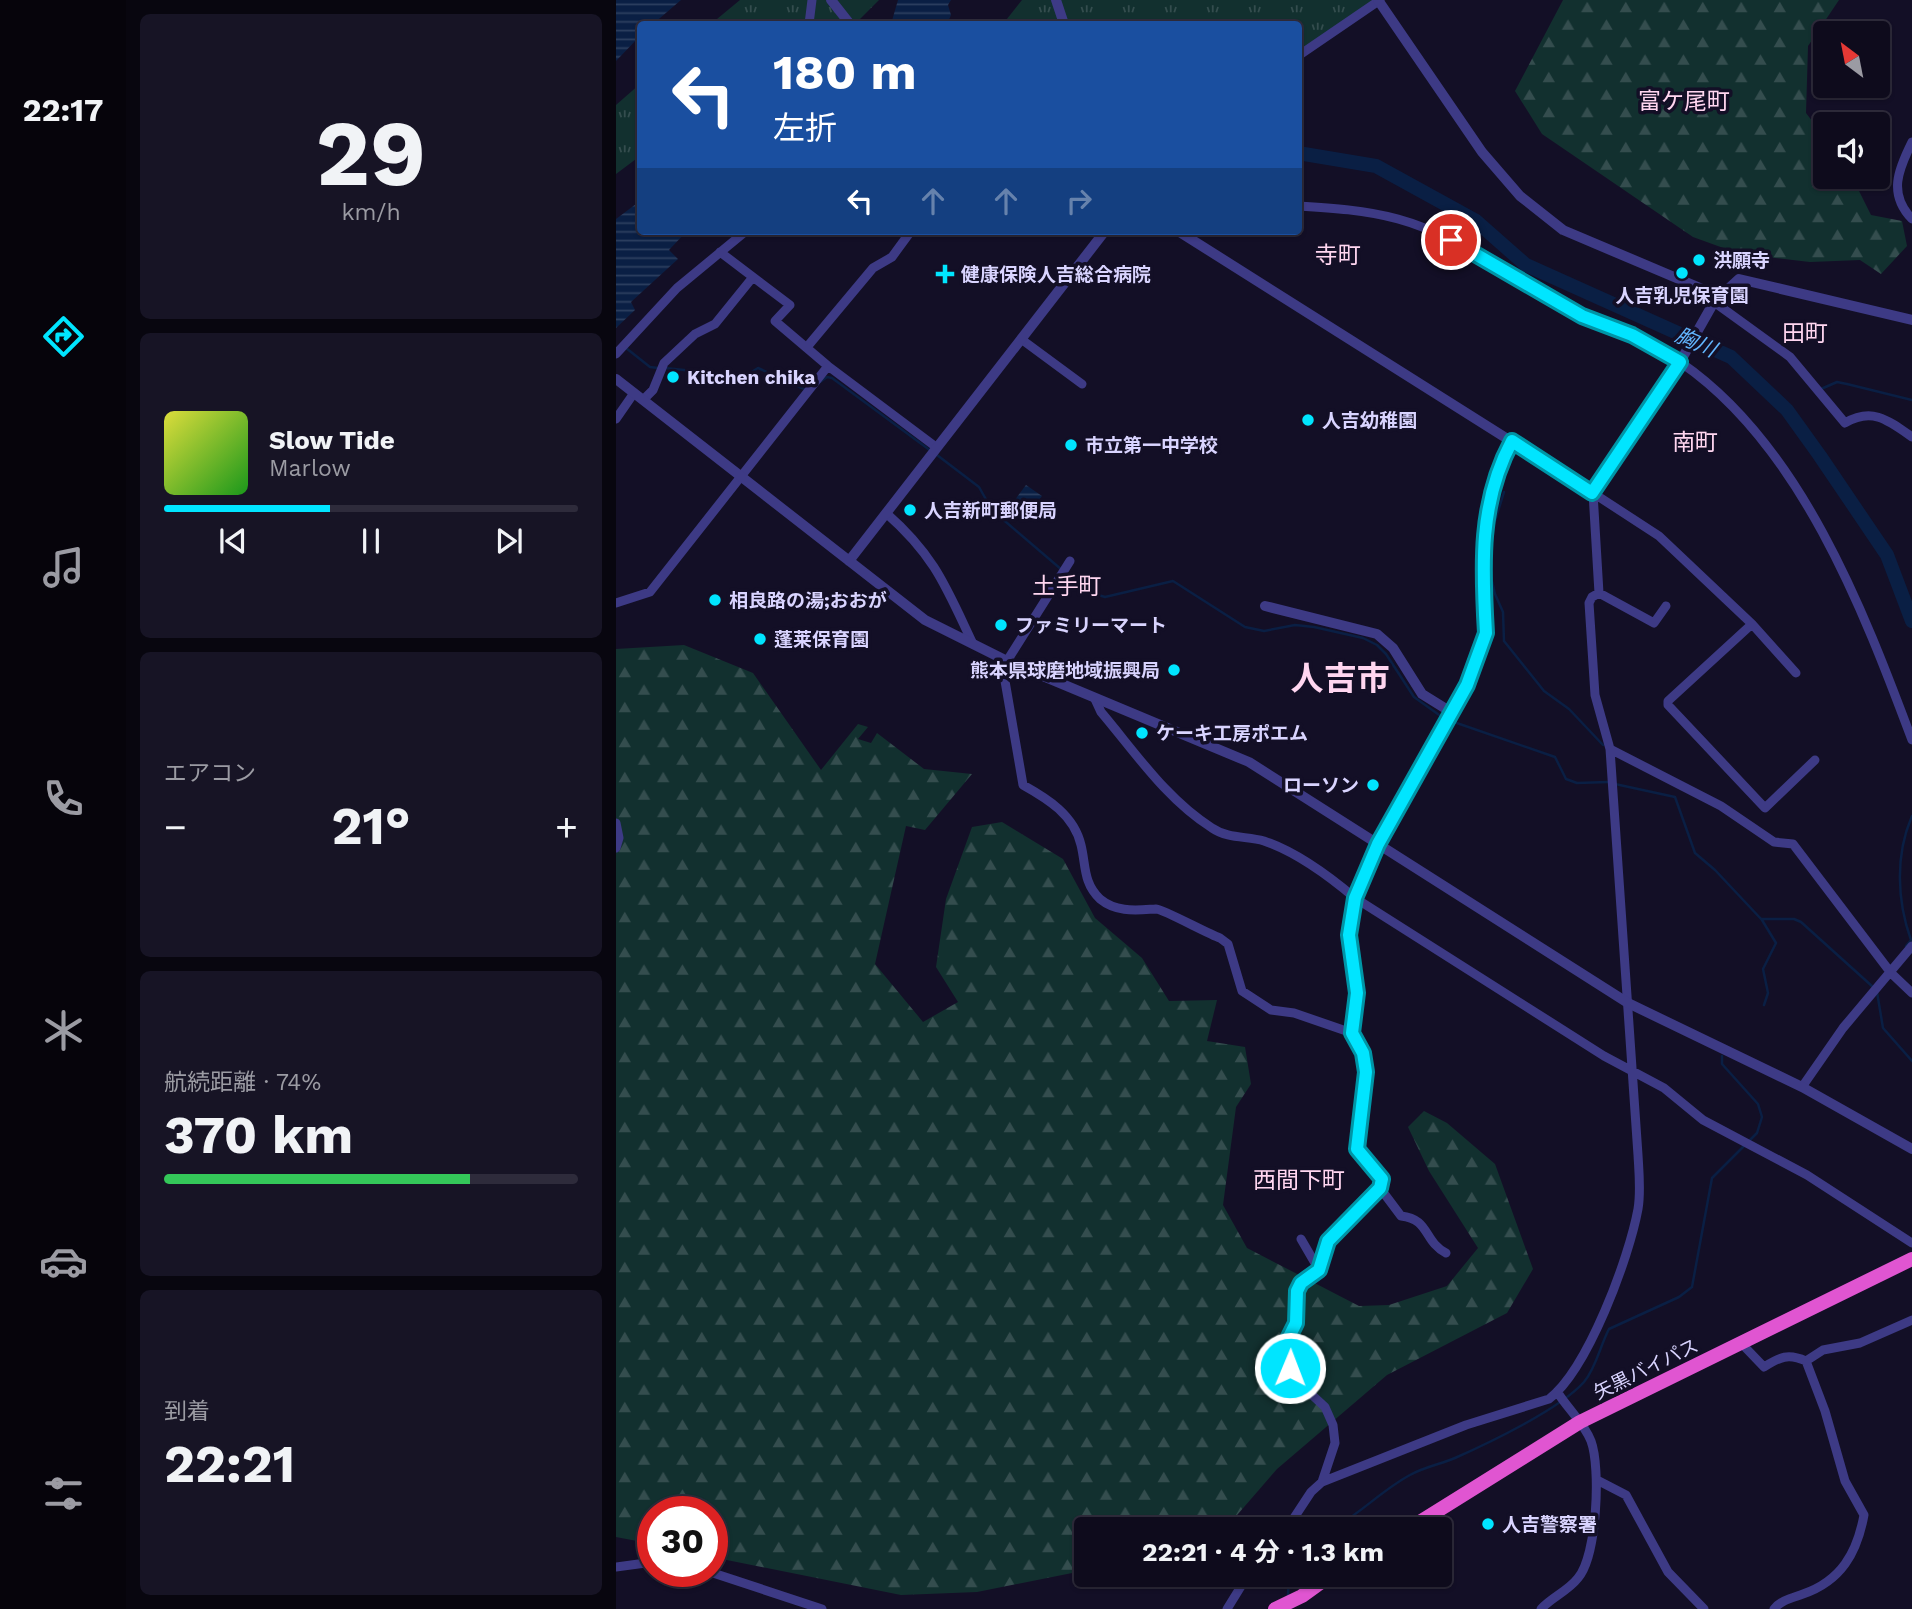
<!DOCTYPE html>
<html lang="ja">
<meta charset="utf-8">
<style>
body{margin:0;font-family:"Work Sans","Noto Sans JP",sans-serif;background:#171425;color:#f1f3f6;height:100vh;display:flex;flex-direction:column;font-size:26px;white-space:nowrap}
*{box-sizing:border-box;margin:0}
p{font-size:23px;color:#9b9ba3}
.icon{flex:none;width:38px;height:38px;fill:none;stroke:currentColor;stroke-width:2;stroke-linecap:round;stroke-linejoin:round}
.map{position:relative;flex:1;overflow:hidden}
.drawer{display:flex;flex-direction:column;gap:14px;padding:14px;background:#08060f;width:490px}
.drawer>*{flex:none}
.hud{position:absolute;left:21px;top:21px;width:665px;height:214px;border-radius:7px;box-shadow:0 2px 5px #0004,0 0 0 2px #2e2b3b;background:#1a4fa0;color:#fff;overflow:hidden}
.needle{width:46px;rotate:328deg}
.buttons{position:absolute;left:1197px;top:21px;display:grid;gap:14px}
.buttons a{display:grid;place-items:center;width:77px;height:77px;border-radius:7px;background:#0e0b1c;box-shadow:0 2px 5px #0004,0 0 0 2px #2e2b3b;font-size:35px}
.speed{position:absolute;left:21px;top:1496px;display:flex;gap:14px;font-size:35px;font-weight:700;text-align:center}
.speed>*{display:grid;place-content:center;width:91px;height:91px;border-radius:50%;background:#0e0b1c;box-shadow:0 2px 5px #0004,0 0 0 2px #2e2b3b;line-height:1}
.speed .limit{border:10px solid #d22;background:#fff;color:#111}
.pin{position:absolute;display:grid;place-items:center;width:60px;height:60px;color:#fff;margin:-30px;border:4px solid #fff;border-radius:50%;box-shadow:0 2px 7px #0007}
.me{position:absolute;width:77px;margin:-38px;rotate:1deg;stroke-linejoin:round;filter:drop-shadow(0 0 5px #0008)}
.turn{display:flex;align-items:center;gap:24px;height:147px;padding:0 21px;font-size:32px}
.turn .icon{width:91px;height:91px;stroke-width:2.5}
.turn b{display:block;font-size:49px;line-height:60px}
.lanes{display:flex;align-items:center;height:66px;padding:0 21px;background:#0003;justify-content:center;gap:35px;direction:ltr}
.lanes .off{opacity:.35}
.big{font-size:52px;font-weight:700;line-height:1.1}
.drawer .card{flex:1;display:flex;flex-direction:column;justify-content:center;gap:10px;min-width:0;padding:0 24px;border-radius:10px;background:#171425}
.drawer .dial{align-items:center;gap:0}
.dial b{font-size:91px;line-height:1}
.song{display:flex;align-items:center;gap:21px}
.cover{width:84px;height:84px;border-radius:10px;background:linear-gradient(135deg,hsl(60 70% 55%),hsl(120 70% 35%))}
.played{height:7px;border-radius:4px;background:linear-gradient(90deg,#00e5ff 40%,#2e2b3b 40%)}
.keys{display:flex;justify-content:space-around;direction:ltr}
.heat{display:flex;justify-content:space-between;align-items:center;font-size:38px;direction:ltr}
.charge{height:10px;border-radius:5px;background:linear-gradient(90deg,#34c759 74%,#2e2b3b 0)}
.trip{position:absolute;left:458px;top:1517px;width:378px;height:70px;border-radius:7px;background:#0e0b1c;box-shadow:0 2px 5px #0004,0 0 0 2px #2e2b3b;font-weight:700;line-height:70px;text-align:center}
main{display:flex;flex:1;min-height:0}
.menu{display:flex;flex-direction:column;width:126px;justify-content:space-around;align-items:center;background:#06040b;color:#9b9ba3}
.menu .icon{width:49px;height:49px}
.menu .current{color:#00e5ff}
.menu b{font-size:32px;color:#f1f3f6}
.map>svg:first-child{display:block}
.forest{fill:url(#forest-firs)}
.park{fill:url(#park-tufts)}
.water{fill:url(#water-rules)}
.lines{fill:none;stroke-linecap:round;stroke-linejoin:round}
.stream{stroke:#0a1f44;stroke-width:2.5}
.river{stroke:#0a1f44;stroke-width:14}
.minor{stroke:#3d3a85;stroke-width:9}
.tertiary{stroke:#3d3a85;stroke-width:10}
.trunk{stroke:#e055d1;stroke-width:14}
.route-casing{stroke:#0095a6;stroke-width:18}
.route{stroke:#00e5ff;stroke-width:12}
.poi-dot{fill:#00e5ff;stroke:#130f26;stroke-width:2.5}
.labels{text-anchor:middle;dominant-baseline:central;stroke-width:7;stroke-linejoin:round;paint-order:stroke}
.poi-label{font-size:19px;font-weight:bold;fill:#d9d4ff;stroke:#130f26;text-anchor:start}
.street-label{font-size:19px;fill:#d9d4ff;stroke:#130f26}
.water-label{font-size:21px;font-style:italic;fill:#62b6ff;stroke:#130f26}
.quarter-label{font-size:23px;fill:#ffd6f0;stroke:#130f26}
.town-label{font-size:33px;font-weight:bold;fill:#ffd6f0;stroke:#130f26}
</style>
<main>
<nav class="menu">
<b>22:17</b>
<svg class="icon current" aria-label="directions" viewBox="0 0 24 24"><path d="M12 3l9 9-9 9-9-9zM9 14v-3h6M13 9l2 2-2 2"/></svg>
<svg class="icon" aria-label="music" viewBox="0 0 24 24"><path d="M9 18V5l10-2v13"/><circle cx="6" cy="18" r="3"/><circle cx="16" cy="16" r="3"/></svg>
<svg class="icon" aria-label="phone" viewBox="0 0 24 24"><path d="M5 4h4l2 5-3 2q2 4 5 5l2-3 5 2v4C11 20 4 13 5 4z"/></svg>
<svg class="icon" aria-label="climate" viewBox="0 0 24 24"><path d="M12 3v18M4 7l16 10M4 17L20 7"/></svg>
<svg class="icon" aria-label="car" viewBox="0 0 24 24"><path d="M5 17H2v-5l4-1 3-4h7l3 4 3 1v5h-3M9 17h6M6 11h13"/><circle cx="7" cy="17" r="2"/><circle cx="17" cy="17" r="2"/></svg>
<svg class="icon" aria-label="filters" viewBox="0 0 24 24"><path d="M4 7h16M4 17h16"/><circle cx="9" cy="7" r="2"/><circle cx="15" cy="17" r="2"/></svg>
</nav>
<section class="drawer">
<div class="card dial"><b>29</b><p>km/h</p></div>
<div class="card">
<div class="song"><i class="cover"></i><div><b>Slow Tide</b><p>Marlow</p></div></div>
<div class="played"></div>
<div class="keys"><svg class="icon" aria-label="previous" viewBox="0 0 24 24"><path d="M18 5L8 12l10 7zM5 5v14"/></svg><svg class="icon" aria-label="pause" viewBox="0 0 24 24"><path d="M8 5v14M16 5v14"/></svg><svg class="icon" aria-label="next" viewBox="0 0 24 24"><path d="M6 5l10 7-10 7zM19 5v14"/></svg></div>
</div>
<div class="card"><p>エアコン</p>
<div class="heat"><a>−</a><b class="big">21°</b><a>+</a></div>
</div>
<div class="card"><p>航続距離 · 74%</p><b class="big">370 km</b><div class="charge"></div></div>
<div class="card"><p>到着</p><b class="big">22:21</b></div>
</section>
<div class="map">
<svg width="1296" height="1609" viewBox="0 0 1296 1609">
<defs>
<pattern id="forest-firs" width="22" height="20" patternUnits="userSpaceOnUse" patternTransform="scale(1.75)"><rect width="22" height="20" fill="#12302f"/><path d="M5 1l3.5 6h-7zM16 11l3.5 6h-7z" fill="#344d4e"/></pattern>
<pattern id="park-tufts" width="24" height="20" patternUnits="userSpaceOnUse" patternTransform="scale(1.75)"><rect width="24" height="20" fill="#12302f"/><path d="M3 7l-1-3M5 7V3M7 7l1-3M15 17l-1-3M17 17v-4M19 17l1-3" fill="none" stroke="#344d4e"/></pattern>
<pattern id="water-rules" width="6" height="5" patternUnits="userSpaceOnUse" patternTransform="scale(1.75)"><rect width="6" height="5" fill="#0a1f44"/><path d="M0 2.5h6" fill="none" stroke="#2d3f60"/></pattern>
</defs>
<rect width="100%" height="100%" fill="#130f26"/>
<!-- forest -->
<path class="forest" d="M 947,0 L 1223,0 L 1192,46 L 1190,113 L 1209,138 L 1209,177 L 1236,177 L 1255,215 L 1286,221 L 1291,246 L 1265,274 L 1244,260 L 1194,262 L 1124,254 L 1077,237 L 926,134 L 899,91 Z
M 68,645 L 137,673 L 205,770 L 242,724 L 252,727 L 242,739 L 255,743 L 261,733 L 308,769 L 356,774 L 309,830 L 290,826 L 259,964 L 307,1022 L 342,1002 L 320,967 L 330,899 L 356,827 L 386,822 L 447,859 L 479,918 L 526,958 L 553,1001 L 601,1000 L 591,1041 L 629,1047 L 635,1084 L 620,1107 L 607,1205 L 631,1248 L 743,1306 L 773,1305 L 831,1286 L 862,1248 L 813,1171 L 792,1127 L 808,1111 L 831,1123 L 879,1164 L 917,1269 L 891,1313 L 771,1375 L 661,1469 L 609,1529 L 471,1530 L 471,1570 L 361,1592 L 285,1595 L 96,1557 L 96,1512 L 37,1512 L 37,1544 L 0,1537 L 0,649 Z"/>
<!-- park -->
<path class="park" d="M 124,0 L 263,0 L 239,24 L 95,24 Z
M 406,0 L 760,0 L 683,54 L 682,24 L 387,24 Z
M 24,84 L 24,156 L 0,174 L 0,105 Z"/>
<!-- water -->
<path class="water" d="M 0,0 L 65,0 L 37,24 L 24,24 L 24,36 L 0,61 Z
M 282,0 L 335,0 L 332,5 L 335,15 L 331,24 L 275,24 Z
M 24,201 L 24,231 L 71,231 L 53,250 L 62,259 L 15,302 L 19,310 L 0,328 L 0,219 Z
M 410,485 L 426,496 L 408,521 L 392,509 Z"/>
<g class="lines">
<!-- stream -->
<path class="stream" d="M 10,348 L 34,367 L 42,368
M 49,368 L 68,370 L 116,384 L 142,368 L 188,389
M 204,382 L 211,377 L 216,378 L 315,451
M 1205,389 L 1221,382 L 1231,384 L 1296,400
M 321,455 L 363,487 L 376,510 L 446,570
M 888,492 L 875,534 L 873,569 L 879,594 L 887,612 L 888,641 L 928,691 L 953,709 L 987,745
M 449,572 L 479,594 L 489,597 L 557,581 L 629,627 L 648,631 L 679,625 L 698,627 L 747,638 L 761,645 L 770,654 L 798,697 L 826,717
M 835,721 L 939,757 L 950,779 L 961,783 L 992,782
M 999,784 L 1059,797 L 1079,853 L 1099,870 L 1146,920 L 1160,943 L 1147,969 L 1152,993 L 1148,1005
M 1146,919 L 1178,919 L 1185,922 L 1257,987
M 1290,946 L 1295,940 C 1281,901 1279,855 1296,816
M 1261,992 L 1267,1028 L 1296,1061
M 715,1530 C 744,1514 766,1490 794,1475 C 808,1467 825,1464 839,1458 C 873,1443 944,1409 968,1382 C 980,1368 984,1346 993,1329 L 1063,1297 L 1076,1287 L 1096,1178 L 1141,1133 L 1146,1117 L 1142,1104 L 1106,1064 L 1106,1056
M 672,1595 L 673,1575"/>
<!-- river -->
<path class="river" d="M 682,153 L 760,166 L 860,221 L 910,265 L 1115,357 L 1171,410 L 1204,456 L 1271,555 L 1296,621"/>
<!-- minor -->
<path class="minor" d="M 193,24 L 196,0
M 682,56 L 764,0
M 1296,142 C 1282,170 1272,194 1296,219
M 682,206 C 716,208 749,210 782,219 C 838,234 887,271 936,299 C 978,323 1024,335 1064,362 C 1184,444 1247,609 1296,740
M 104,252 L 174,305 L 159,321 L 212,366 L 320,447
M 1098,302 L 1174,357 L 1229,423 C 1256,407 1272,420 1296,437
M 405,339 L 466,384
M 191,347 L 257,268 L 276,257 L 295,231
M 0,354 L 61,288 L 130,231
M 27,400 L 37,390 L 48,363 L 79,334 L 99,324 L 137,277
M 0,419 L 18,393
M 977,493 L 1043,536 L 1136,624 L 1052,701 L 1052,705 L 1149,808 L 1199,760
M 977,493 L 983,593
M 270,513 C 319,556 330,587 357,644
M 454,561 L 391,661 L 389,681 L 407,785 C 432,799 458,815 465,845 C 470,865 467,883 484,899 C 501,913 521,910 540,909 C 547,909 592,934 604,938 L 612,944 L 626,991 L 655,1010 L 678,1013 L 736,1033
M 0,603 L 34,592 L 212,366
M 1136,624 L 1180,673
M 479,699 L 485,712 C 519,752 550,799 596,828 C 612,839 631,836 648,841 C 681,852 713,876 739,898 L 988,1056 L 1048,1088 L 1087,1120 L 1191,1175 L 1296,1243
M 994,749 L 1105,806 L 1158,842 L 1177,844 L 1275,973 L 1296,993
M 0,823 L 3,838 L 0,848
M 1186,1087 L 1227,1028 L 1296,946
M 830,1253 C 807,1241 814,1219 785,1216 L 764,1188 L 766,1179 L 741,1149 L 750,1072 L 747,1053 L 736,1033 L 741,993 L 733,935 L 739,898 L 762,843 L 835,712
M 703,1270 L 712,1241 L 764,1188
M 1125,1343 L 1148,1367 C 1164,1357 1172,1353 1190,1361 L 1209,1411 L 1229,1481 L 1248,1515 C 1241,1553 1225,1581 1187,1594 C 1176,1598 1165,1600 1158,1609
M 1190,1361 L 1207,1350 L 1244,1343 L 1296,1320
M 981,1480 L 1010,1495 L 1052,1572 L 1088,1609
M 706,1482 L 850,1425 L 933,1399 C 972,1369 1013,1258 1022,1209 C 1025,1192 1023,1173 1022,1155 L 994,749 L 979,695 L 973,603 L 976,597 L 983,593 L 1038,623 L 1050,606
M 670,1530 L 695,1492 L 706,1482 L 719,1443 L 717,1425 L 709,1407 L 682,1382 L 669,1353 L 673,1337 L 680,1323 L 681,1291 L 703,1270 L 685,1239
M 0,1567 L 37,1562
M 94,1572 L 206,1609
M 611,1609 L 632,1575
M 925,1609 C 936,1597 952,1591 962,1578 C 981,1556 985,1468 975,1441 C 968,1423 952,1409 942,1393"/>
<!-- tertiary -->
<path class="tertiary" d="M 215,0 L 234,24
M 440,0 L 448,24
M 762,0 L 866,152 L 904,196 L 947,230 L 1103,296
M 562,231 L 977,493 L 1064,362 L 1098,302 L 1123,279 L 1296,320
M 0,379 L 309,620 L 391,661 L 633,762 L 1012,1003 L 1186,1087 L 1296,1149
M 233,561 L 489,231
M 649,606 L 761,634 L 777,648 L 806,694 L 835,712 C 851,687 864,662 870,633 C 866,566 863,502 896,441"/>
<!-- trunk -->
<path class="trunk" d="M 791,1530 L 964,1422 L 1296,1259
M 659,1609 L 686,1596 L 715,1575"/>
</g>
<g class="lines">
<!-- route casing -->
<g class="route-casing">
<path id="route" d="M 674,1368 L 669,1353 L 673,1337 L 680,1323 L 681,1291 L 685,1283 L 703,1270 L 712,1241 L 764,1188 L 766,1179 L 741,1149 L 750,1072 L 747,1053 L 736,1033 L 741,993 L 733,935 L 739,898 L 762,844 L 851,685 L 870,633 C 866,566 863,502 896,441 L 976,493 L 1064,362 L 1016,335 L 966,316 L 835,240"/>
</g>
<!-- route -->
<use href="#route" class="route"/>
</g>
<!-- markers -->
<g class="poi-dot">
<circle cx="1083" cy="260" r="7"/>
<circle cx="1066" cy="273" r="7"/>
<path d="M325.5 263.5h7v7h7v7h-7v7h-7v-7h-7v-7h7z"/>
<circle cx="57" cy="377" r="7"/>
<circle cx="692" cy="420" r="7"/>
<circle cx="455" cy="445" r="7"/>
<circle cx="294" cy="510" r="7"/>
<circle cx="99" cy="600" r="7"/>
<circle cx="385" cy="625" r="7"/>
<circle cx="144" cy="639" r="7"/>
<circle cx="558" cy="670" r="7"/>
<circle cx="526" cy="733" r="7"/>
<circle cx="757" cy="785" r="7"/>
<circle cx="872" cy="1524" r="7"/>
</g>
<g class="labels">
<!-- poi labels -->
<g class="poi-label">
<text x="1097" y="260">洪願寺</text>
<text x="345" y="274">健康保険人吉総合病院</text>
<text x="1066" y="295" text-anchor="middle">人吉乳児保育園</text>
<text x="71" y="377">Kitchen chika</text>
<text x="706" y="420">人吉幼稚園</text>
<text x="469" y="445">市立第一中学校</text>
<text x="308" y="510">人吉新町郵便局</text>
<text x="113" y="600">相良路の湯;おおが</text>
<text x="399" y="625">ファミリーマート</text>
<text x="158" y="639">蓬莱保育園</text>
<text x="544" y="670" text-anchor="end">熊本県球磨地域振興局</text>
<text x="540" y="733">ケーキ工房ポエム</text>
<text x="743" y="785" text-anchor="end">ローソン</text>
<text x="886" y="1524">人吉警察署</text>
</g>
<!-- street labels -->
<g class="street-label">
<text transform="translate(1030 1369) rotate(-26)">矢黒バイパス</text>
</g>
<!-- water labels -->
<g class="water-label">
<text transform="translate(1080 342) rotate(24)">胸川</text>
</g>
<!-- quarter labels -->
<g class="quarter-label">
<text x="1068" y="101">富ケ尾町</text>
<text x="722" y="255">寺町</text>
<text x="1189" y="333">田町</text>
<text x="1079" y="442">南町</text>
<text x="451" y="586">土手町</text>
<text x="683" y="1180">西間下町</text>
</g>
<!-- town labels -->
<g class="town-label">
<text x="724" y="678">人吉市</text>
</g>
</g>
</svg>
<div class="buttons">
<a><svg class="needle" viewBox="-14 -14 28 28"><path d="M0-13l5 13h-10z" fill="#e53935"/><path d="M0 13l5-13h-10z" fill="#9b9ba3"/></svg></a>
<a><svg class="icon" aria-label="sound" viewBox="0 0 24 24"><path d="M4 9h4l5-4v14l-5-4H4zM17 9q2 3 0 6"/></svg></a>
</div>
<div class="speed"><div class="limit">30</div></div>
<div class="pin" style="left:835px;top:240px;background:#d93025"><svg class="icon" aria-label="arrive" viewBox="0 0 24 24"><path d="M6 21V4h12l-3 4 3 4H6"/></svg></div>
<svg class="me" style="left:674px;top:1368px" viewBox="-20 -20 40 40"><circle r="17" fill="#00e5ff" stroke="#fff" stroke-width="3"/><path d="M0-11L8 9 0 5-8 9z" fill="#fff"/></svg>
<div class="trip">22:21 · 4 分 · 1.3 km</div>
<div class="hud">
<div class="turn"><svg class="icon" aria-label="left" viewBox="0 0 24 24"><path d="M17 20v-9H6M10 6l-5 5 5 5"/></svg><div><b>180 m</b>左折</div></div>
<div class="lanes"><svg class="icon" aria-label="left" viewBox="0 0 24 24"><path d="M17 20v-9H6M10 6l-5 5 5 5"/></svg><svg class="icon off" aria-label="ahead" viewBox="0 0 24 24"><path d="M12 20V5M6 11l6-6 6 6"/></svg><svg class="icon off" aria-label="ahead" viewBox="0 0 24 24"><path d="M12 20V5M6 11l6-6 6 6"/></svg><svg class="icon off" aria-label="right" viewBox="0 0 24 24"><path d="M7 20v-9h11M14 6l5 5-5 5"/></svg></div>
</div>
</div>
</main>
